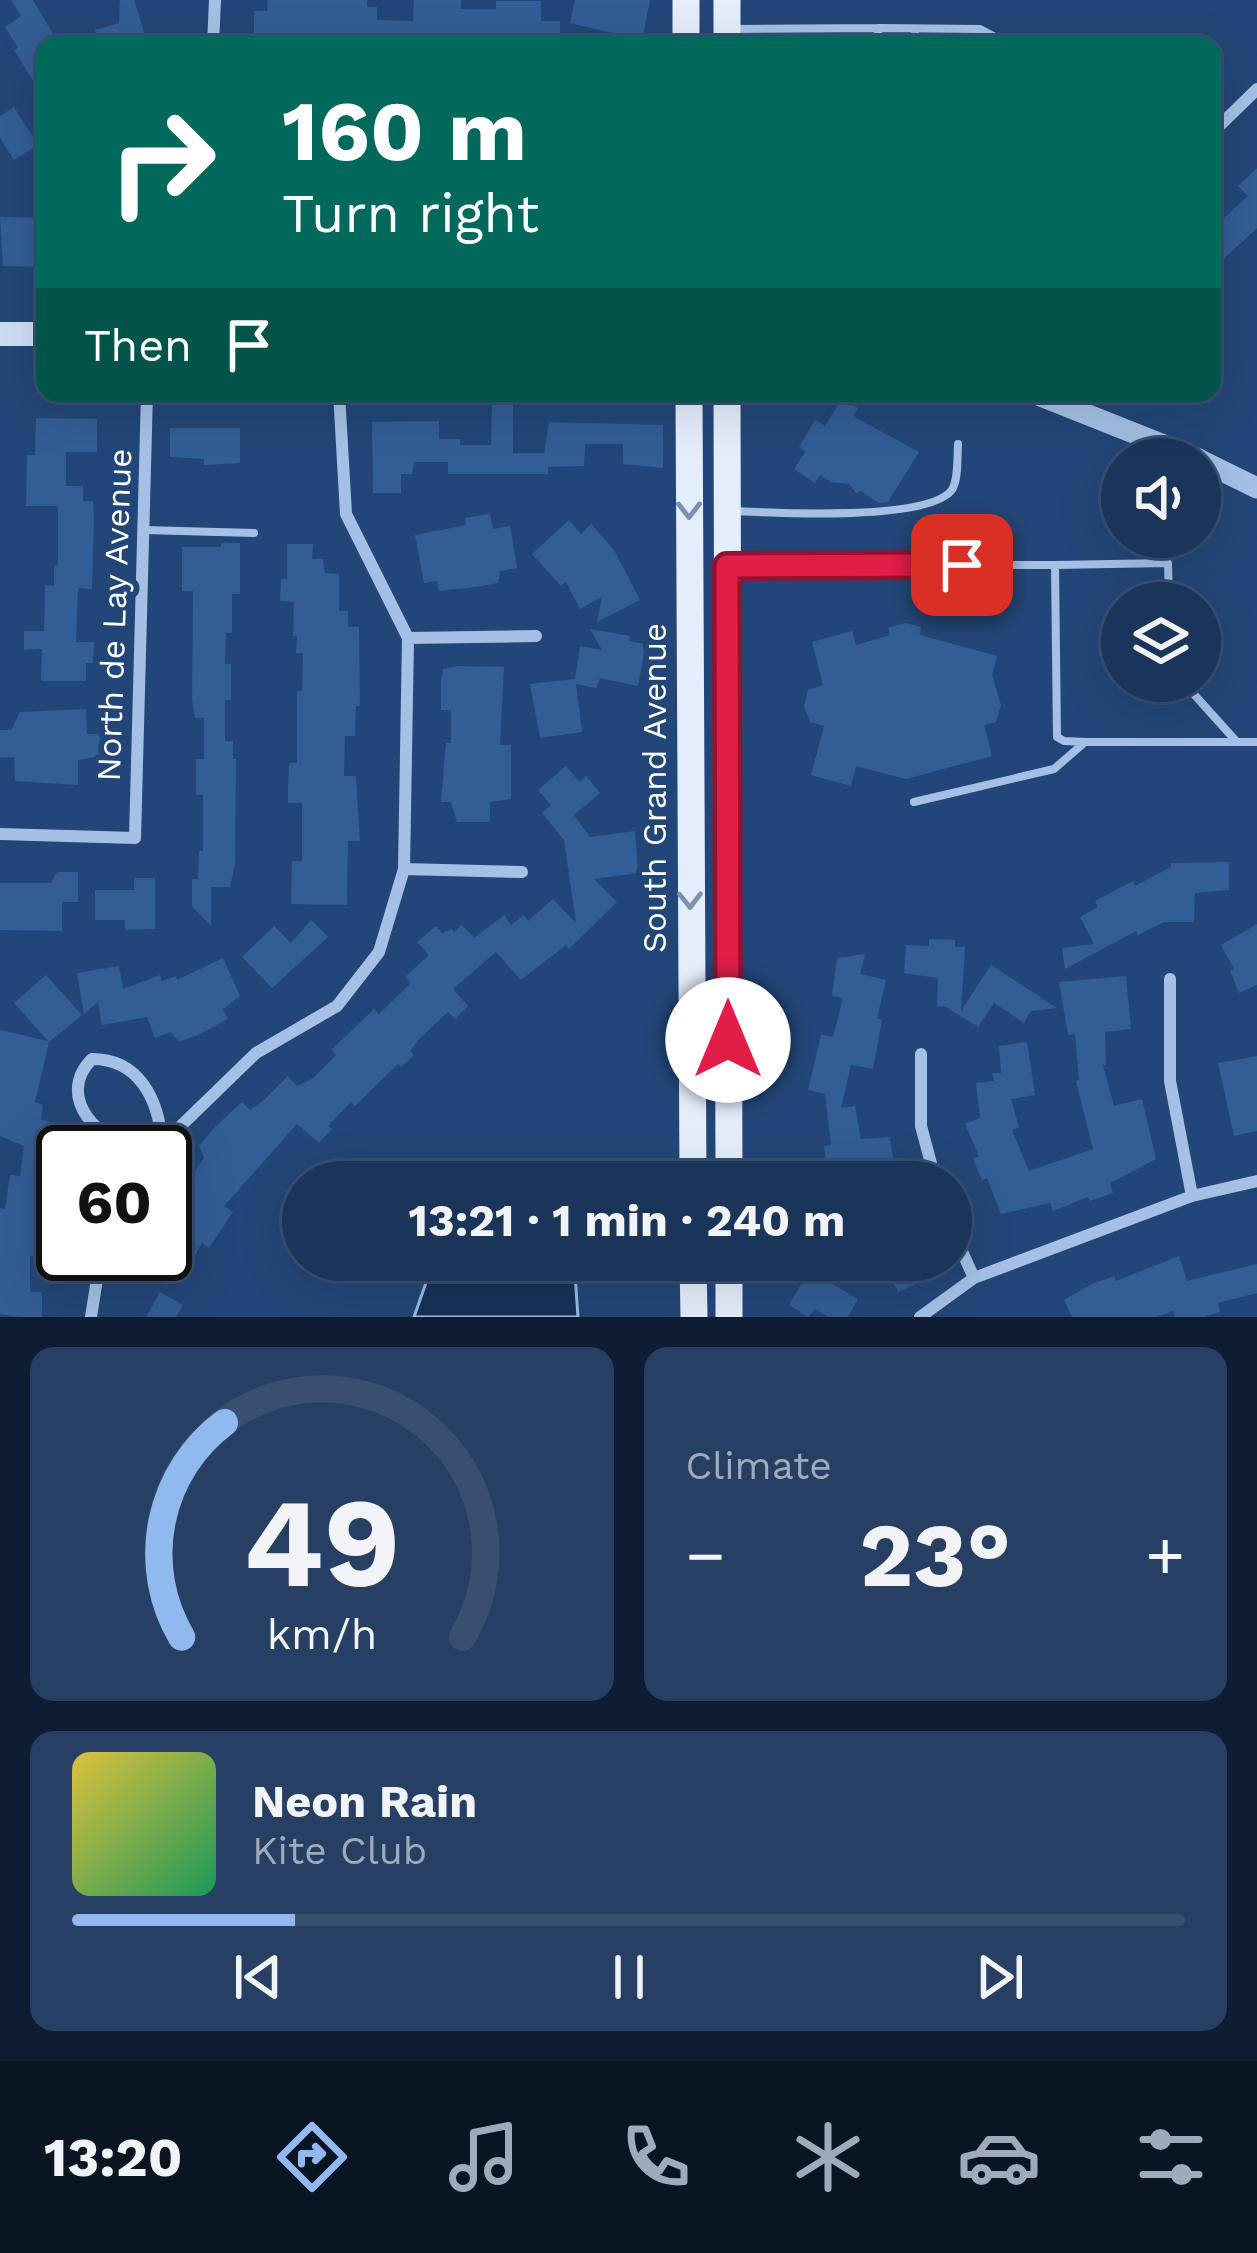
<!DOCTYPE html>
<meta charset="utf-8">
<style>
body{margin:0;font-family:"Work Sans",sans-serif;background:#273f63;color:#f1f3f6;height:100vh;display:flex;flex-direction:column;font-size:45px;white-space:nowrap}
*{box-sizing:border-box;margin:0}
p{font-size:39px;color:#9faabb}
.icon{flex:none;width:66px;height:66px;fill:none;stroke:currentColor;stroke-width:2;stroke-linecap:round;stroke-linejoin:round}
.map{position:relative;height:1317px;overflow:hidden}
.panel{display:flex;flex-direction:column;gap:30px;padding:30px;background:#0e1d32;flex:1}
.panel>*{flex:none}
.guide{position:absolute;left:36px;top:36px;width:1185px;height:366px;border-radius:24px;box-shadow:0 12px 48px #0002,0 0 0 3px #384f70;background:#00695c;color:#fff;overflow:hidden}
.fabs{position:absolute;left:1101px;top:438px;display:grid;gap:24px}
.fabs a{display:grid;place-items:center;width:120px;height:120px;border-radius:50%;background:#1a345a;box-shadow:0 12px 48px #0002,0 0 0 3px #384f70;font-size:60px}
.speed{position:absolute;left:36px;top:1125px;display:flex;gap:24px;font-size:60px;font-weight:700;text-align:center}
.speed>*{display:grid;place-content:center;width:156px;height:156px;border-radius:50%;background:#1a345a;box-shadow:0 12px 48px #0002,0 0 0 3px #384f70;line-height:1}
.speed .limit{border:6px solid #111;border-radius:18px;background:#fff;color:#111}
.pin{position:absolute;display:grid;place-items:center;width:102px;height:102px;color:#fff;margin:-51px;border-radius:24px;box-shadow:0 6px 18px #0006}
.me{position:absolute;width:132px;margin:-66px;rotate:0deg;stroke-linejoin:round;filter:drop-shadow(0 0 9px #0008)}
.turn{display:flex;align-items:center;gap:42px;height:252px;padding:0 48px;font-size:54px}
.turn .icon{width:156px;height:156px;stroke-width:2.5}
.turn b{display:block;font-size:84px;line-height:102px}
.then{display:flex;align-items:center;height:114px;padding:0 48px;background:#0003;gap:24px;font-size:45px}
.big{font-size:90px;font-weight:700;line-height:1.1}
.panel .tile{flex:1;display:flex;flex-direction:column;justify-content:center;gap:18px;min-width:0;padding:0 42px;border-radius:24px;background:#273f63}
.panel .dial{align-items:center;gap:0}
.dial svg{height:312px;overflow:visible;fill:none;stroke:#384f70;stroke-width:7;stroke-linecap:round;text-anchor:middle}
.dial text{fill:#f1f3f6;stroke:none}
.song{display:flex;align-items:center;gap:36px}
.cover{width:144px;height:144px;border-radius:18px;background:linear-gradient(135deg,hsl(50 70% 55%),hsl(150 70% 35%))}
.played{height:12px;border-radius:6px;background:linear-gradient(90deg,#90b9f0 20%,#384f70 20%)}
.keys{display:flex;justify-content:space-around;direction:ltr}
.heat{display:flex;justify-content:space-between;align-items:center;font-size:66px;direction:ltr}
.panel .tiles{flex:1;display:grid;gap:30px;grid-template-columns:1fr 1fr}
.tile:last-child{grid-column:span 2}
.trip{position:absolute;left:282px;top:1161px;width:690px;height:120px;border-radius:60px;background:#1a345a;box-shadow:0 12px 48px #0002,0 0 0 3px #384f70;font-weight:700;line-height:120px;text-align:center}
.dock{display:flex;height:192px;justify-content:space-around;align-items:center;background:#0a1524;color:#9faabb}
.dock .icon{width:84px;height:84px}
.dock .active{color:#90b9f0}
.dock b{font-size:54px;color:#f1f3f6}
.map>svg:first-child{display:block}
.water{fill:#183258;stroke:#99bae5;stroke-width:3}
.building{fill:#335d95}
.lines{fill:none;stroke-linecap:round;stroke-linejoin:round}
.service{stroke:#a5c0e4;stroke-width:8}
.minor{stroke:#a5c0e4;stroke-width:12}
.tertiary{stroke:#a5c0e4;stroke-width:21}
.secondary{stroke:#ceddf4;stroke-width:24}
.primary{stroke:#e4edfc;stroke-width:27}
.oneway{stroke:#7a91b3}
.route-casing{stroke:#92132f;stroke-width:30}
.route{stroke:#e11d48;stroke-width:21}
.labels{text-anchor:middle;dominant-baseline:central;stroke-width:12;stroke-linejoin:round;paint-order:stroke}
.street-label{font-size:33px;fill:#fff;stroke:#234678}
</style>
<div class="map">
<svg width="1257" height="1317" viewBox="0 0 1257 1317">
<rect width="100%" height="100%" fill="#234678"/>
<!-- water -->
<path class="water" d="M 434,1260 L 574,1260 L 578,1317 L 414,1317 Z"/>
<!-- building -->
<path class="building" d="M 11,0 L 33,0 L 56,39 L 45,45 L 45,100 L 14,50 L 18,48 L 5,27 L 21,16 Z
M 120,0 L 134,0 L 148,45 L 100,45 L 95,30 L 119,23 Z
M 268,0 L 367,0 L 367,7 L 377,7 L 377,20 L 413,21 L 414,0 L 461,0 L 461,9 L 496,9 L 496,1 L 541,1 L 541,21 L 560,21 L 560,45 L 538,45 L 538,40 L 496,40 L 496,33 L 440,33 L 440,44 L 399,45 L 374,45 L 374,41 L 345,38 L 278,36 L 278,41 L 254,41 L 254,11 L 267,11 Z
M 575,0 L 650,0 L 642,40 L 570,23 Z
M 14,107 L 38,145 L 14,160 L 0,138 L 0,116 Z
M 1257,168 L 1257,228 L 1212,270 L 1212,210 L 1222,220 L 1248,196 L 1238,186 Z
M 0,217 L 45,218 L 45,267 L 3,266 Z
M 842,398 L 858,408 L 853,416 L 919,452 L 888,502 L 879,503 L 861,491 L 856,493 L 849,484 L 831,482 L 820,475 L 815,483 L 794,469 L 806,451 L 799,447 L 815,420 L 825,426 Z
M 492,405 L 513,405 L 513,453 L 544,453 L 549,422 L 663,425 L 663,468 L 623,464 L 623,444 L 585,444 L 584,466 L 548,467 L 548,474 L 448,474 L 448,462 L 414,462 L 412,474 L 401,474 L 401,493 L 373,493 L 372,422 L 439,421 L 439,439 L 460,439 L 460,445 L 491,445 Z
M 36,418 L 97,419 L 97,452 L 66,452 L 66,486 L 83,486 L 83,501 L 93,501 L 94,516 L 92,589 L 78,588 L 76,642 L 94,642 L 93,663 L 86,663 L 86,681 L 41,681 L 42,649 L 24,650 L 24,631 L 44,631 L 45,585 L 54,586 L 54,566 L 58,566 L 58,506 L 26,506 L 27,455 L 35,455 Z
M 170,428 L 240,428 L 240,463 L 204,465 L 204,459 L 170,457 Z
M 490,514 L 493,529 L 510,526 L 517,568 L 500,571 L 498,583 L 476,587 L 439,591 L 437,581 L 424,583 L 415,535 L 466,525 L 465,518 Z
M 569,520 L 581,534 L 591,524 L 614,550 L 640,600 L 597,622 L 602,597 L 580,609 L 566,582 L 561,586 L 532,554 Z
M 221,543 L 240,543 L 240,594 L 232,594 L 232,633 L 226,633 L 225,664 L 231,664 L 231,700 L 225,700 L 225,741 L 233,741 L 233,759 L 236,759 L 235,864 L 230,887 L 211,887 L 211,926 L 192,906 L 192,879 L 198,879 L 199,851 L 203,851 L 203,795 L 196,795 L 196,759 L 204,759 L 204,718 L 195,718 L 192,700 L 193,591 L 182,591 L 182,547 L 221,547 Z
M 287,544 L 313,544 L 312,559 L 323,559 L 325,573 L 339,574 L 339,611 L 348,611 L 348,627 L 359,627 L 360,706 L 356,706 L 355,736 L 345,736 L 344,776 L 356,776 L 360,841 L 348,841 L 347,905 L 291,904 L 292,861 L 302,861 L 302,803 L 288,803 L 288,788 L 289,763 L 297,763 L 297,691 L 302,691 L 303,653 L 296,653 L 297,636 L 293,636 L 294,602 L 280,601 L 281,579 L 287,579 Z
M 905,623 L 921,627 L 920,635 L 997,656 L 992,675 L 1001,705 L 996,722 L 984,725 L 992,756 L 906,779 L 856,766 L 851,786 L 811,775 L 824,726 L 810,722 L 804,706 L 808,690 L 823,685 L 812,642 L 852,631 L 856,645 L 890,635 L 888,628 Z
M 590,629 L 630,636 L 629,641 L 646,644 L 638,686 L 600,678 L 596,688 L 576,684 L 582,732 L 540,738 L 530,684 L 575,679 L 580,646 L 602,650 Z
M 457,666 L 504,667 L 500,745 L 511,745 L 511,799 L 490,802 L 490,822 L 457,822 L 451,802 L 441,802 L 446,743 L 451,743 L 451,710 L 441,710 L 441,681 L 443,669 Z
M 86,709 L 87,734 L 105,734 L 105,755 L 78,760 L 78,785 L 15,781 L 14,757 L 0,758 L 0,730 L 11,730 L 20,712 Z
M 566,766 L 580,782 L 586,776 L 600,793 L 574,815 L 590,837 L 635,831 L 638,873 L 594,879 L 617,902 L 569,949 L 566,945 L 521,980 L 496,952 L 453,989 L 468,1006 L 455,1019 L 448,1012 L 419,1039 L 410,1051 L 414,1055 L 401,1067 L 398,1064 L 355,1106 L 351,1102 L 328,1126 L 332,1129 L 319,1143 L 297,1124 L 224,1206 L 233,1212 L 209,1248 L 202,1243 L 187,1268 L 179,1263 L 165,1286 L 165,1282 L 139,1266 L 146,1254 L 165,1254 L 165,1186 L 178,1194 L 204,1158 L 199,1146 L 215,1127 L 242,1102 L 250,1110 L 263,1101 L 288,1076 L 297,1086 L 312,1079 L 336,1055 L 331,1050 L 346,1036 L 374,1009 L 379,1014 L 411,983 L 405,977 L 429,955 L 417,942 L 436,926 L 442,933 L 452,929 L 454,932 L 462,925 L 474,938 L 504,915 L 511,925 L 524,915 L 528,921 L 553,899 L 576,923 L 564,840 L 542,813 L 551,805 L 538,790 Z
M 1229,862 L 1229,890 L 1195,893 L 1194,922 L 1164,922 L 1138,935 L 1136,931 L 1065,969 L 1062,948 L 1094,944 L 1080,917 L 1098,907 L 1095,901 L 1133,881 L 1135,886 L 1171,867 L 1171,863 Z
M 57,872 L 78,872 L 78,902 L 62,902 L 62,931 L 0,930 L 0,883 L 51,883 Z
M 134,878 L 155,878 L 155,929 L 125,930 L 125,920 L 95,920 L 95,890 L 134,890 Z
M 311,920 L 328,937 L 272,988 L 242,957 L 274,926 L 291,943 Z
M 1257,924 L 1257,985 L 1239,993 L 1230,971 L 1234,969 L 1221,945 Z
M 929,939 L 955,940 L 955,947 L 965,947 L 961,1011 L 991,965 L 1057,1008 L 1031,1011 L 1024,1023 L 994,1003 L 978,1027 L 946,1007 L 937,1006 L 938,978 L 904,973 L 906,945 L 929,946 Z
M 865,954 L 860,974 L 886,980 L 877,1019 L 882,1020 L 873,1069 L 851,1065 L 841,1108 L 855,1106 L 861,1139 L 890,1137 L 896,1182 L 829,1182 L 824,1146 L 831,1145 L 825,1094 L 808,1090 L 821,1035 L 833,1037 L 843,998 L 832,996 L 837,958 Z
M 223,958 L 240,996 L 223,1009 L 228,1019 L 200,1034 L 179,1042 L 171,1032 L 155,1038 L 147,1017 L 102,1025 L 98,1002 L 84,1014 L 77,973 L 119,966 L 123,989 L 160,975 L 162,981 L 176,976 L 177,980 Z
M 46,975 L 82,1015 L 49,1042 L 35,1102 L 43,1105 L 41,1119 L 54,1123 L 44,1158 L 55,1160 L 54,1181 L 63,1183 L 63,1206 L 58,1205 L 53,1237 L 41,1240 L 38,1257 L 30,1256 L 30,1292 L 42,1292 L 42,1317 L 19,1317 L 0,1314 L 0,1208 L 5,1209 L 10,1175 L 20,1176 L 24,1146 L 0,1136 L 0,1030 L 48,1041 L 14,1003 Z
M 1126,976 L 1131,1029 L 1105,1032 L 1106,1065 L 1103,1065 L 1114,1106 L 1142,1099 L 1156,1159 L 1110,1183 L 1113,1193 L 1090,1201 L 1088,1197 L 1053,1211 L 1050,1203 L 1001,1214 L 987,1178 L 982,1180 L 973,1159 L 979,1156 L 965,1124 L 980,1118 L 976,1083 L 994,1081 L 992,1073 L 1001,1073 L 999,1046 L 1027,1042 L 1035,1095 L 1011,1099 L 1019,1127 L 1012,1130 L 1029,1171 L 1093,1149 L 1076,1081 L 1079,1080 L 1075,1034 L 1068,1035 L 1059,982 Z
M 1257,1056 L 1257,1131 L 1234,1136 L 1218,1063 Z
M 1179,1256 L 1187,1281 L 1257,1264 L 1257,1293 L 1218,1303 L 1220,1312 L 1204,1317 L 1175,1317 L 1173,1311 L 1157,1317 L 1072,1317 L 1064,1300 L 1092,1284 L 1114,1276 L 1116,1281 Z
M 883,1260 L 917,1260 L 926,1279 L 898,1292 Z
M 809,1270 L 858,1299 L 848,1317 L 829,1317 L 815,1309 L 808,1317 L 789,1305 Z
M 160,1292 L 183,1305 L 176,1317 L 146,1317 Z"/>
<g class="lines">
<!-- service -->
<path class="service" d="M 878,28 L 980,29 L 995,37 L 995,45
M 735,29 L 878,28 L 878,45
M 915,29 L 915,45
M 735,511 C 776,513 925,521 951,491 C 959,481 957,456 958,444
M 144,530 L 254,533
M 735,566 L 1055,565
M 1169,603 L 1168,563 L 1055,565 L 1057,737 L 1064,741 L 1086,742 L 1257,742
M 1182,681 L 1236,741
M 914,802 L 1054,769 L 1084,743"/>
<!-- minor -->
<path class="minor" d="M 213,45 L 215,0
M 1212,133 L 1257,89
M 408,638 L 536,636
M 0,834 L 135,838 L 147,393
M 404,869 L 522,872
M 1170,979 L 1170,1081 L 1192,1196
M 921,1054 L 921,1126 L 936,1182
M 92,1059 C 139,1059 158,1099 162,1141 C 156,1143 149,1146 143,1146 C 100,1146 54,1097 92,1059 Z
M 154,1152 L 256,1053 L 337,1006 L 379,952 L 404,869 L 408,638 L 346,514 L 339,393
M 951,1227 L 974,1278
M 91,1317 L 101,1254
M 920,1317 L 974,1278 L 1192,1196 L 1257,1181"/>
<!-- tertiary -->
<path class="tertiary" d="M 1033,393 L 1199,459
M 1200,460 L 1257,488"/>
<!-- secondary -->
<path class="secondary" d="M 0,334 L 45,334"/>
<!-- primary -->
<path class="primary" d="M 686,0 L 686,45
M 727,45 L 727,0
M 689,393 L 693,1182
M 727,393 L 729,1182
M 693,1260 L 694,1317
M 729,1260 L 729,1317"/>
</g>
<!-- one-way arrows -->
<defs><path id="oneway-chevron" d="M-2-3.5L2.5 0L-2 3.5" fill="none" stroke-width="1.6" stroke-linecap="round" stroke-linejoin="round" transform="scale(3)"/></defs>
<g class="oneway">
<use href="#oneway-chevron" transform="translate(689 510) rotate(90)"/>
<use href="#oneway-chevron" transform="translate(690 900) rotate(89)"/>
</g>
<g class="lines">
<!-- route casing -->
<g class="route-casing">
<path id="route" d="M 728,1040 L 727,566 L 962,565"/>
</g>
<!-- route -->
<use href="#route" class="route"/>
</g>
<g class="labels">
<!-- street labels -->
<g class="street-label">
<text transform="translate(114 615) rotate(-88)">North de Lay Avenue</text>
<text transform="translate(654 788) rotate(-90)">South Grand Avenue</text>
</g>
</g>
</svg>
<div class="fabs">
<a><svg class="icon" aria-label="sound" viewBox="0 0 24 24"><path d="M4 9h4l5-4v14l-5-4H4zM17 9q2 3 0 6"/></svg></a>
<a><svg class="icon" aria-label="layers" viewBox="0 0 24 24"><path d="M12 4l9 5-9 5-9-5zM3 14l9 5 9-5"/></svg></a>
</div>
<div class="speed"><div class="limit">60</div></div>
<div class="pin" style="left:962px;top:565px;background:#d93025"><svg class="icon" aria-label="arrive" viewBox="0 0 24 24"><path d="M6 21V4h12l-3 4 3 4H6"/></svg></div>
<svg class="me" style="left:728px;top:1040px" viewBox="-20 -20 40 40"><circle r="19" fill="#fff"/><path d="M0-13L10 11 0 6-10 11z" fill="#e11d48"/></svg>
<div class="trip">13:21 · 1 min · 240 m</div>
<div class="guide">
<div class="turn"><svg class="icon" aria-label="right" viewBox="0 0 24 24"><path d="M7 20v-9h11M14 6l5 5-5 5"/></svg><div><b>160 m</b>Turn right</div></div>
<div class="then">Then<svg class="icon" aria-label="arrive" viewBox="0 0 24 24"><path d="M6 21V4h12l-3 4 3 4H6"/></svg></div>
</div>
</div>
<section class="panel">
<div class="tiles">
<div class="tile dial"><svg viewBox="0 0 100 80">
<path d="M14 69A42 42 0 1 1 86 69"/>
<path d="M14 69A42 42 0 0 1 25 14" stroke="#90b9f0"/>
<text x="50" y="56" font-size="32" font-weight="700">49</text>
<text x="50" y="72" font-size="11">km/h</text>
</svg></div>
<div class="tile"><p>Climate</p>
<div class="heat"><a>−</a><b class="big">23°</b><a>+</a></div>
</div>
<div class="tile">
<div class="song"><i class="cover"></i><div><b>Neon Rain</b><p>Kite Club</p></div></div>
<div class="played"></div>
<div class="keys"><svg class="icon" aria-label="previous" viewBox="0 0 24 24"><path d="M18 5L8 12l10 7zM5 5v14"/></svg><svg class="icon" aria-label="pause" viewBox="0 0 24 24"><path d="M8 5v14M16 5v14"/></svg><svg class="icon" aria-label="next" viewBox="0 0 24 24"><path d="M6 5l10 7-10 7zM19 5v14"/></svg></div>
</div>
</div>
</section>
<nav class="dock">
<b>13:20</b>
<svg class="icon active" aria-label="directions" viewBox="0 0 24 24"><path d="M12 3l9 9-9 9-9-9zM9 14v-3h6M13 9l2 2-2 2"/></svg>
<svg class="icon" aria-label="music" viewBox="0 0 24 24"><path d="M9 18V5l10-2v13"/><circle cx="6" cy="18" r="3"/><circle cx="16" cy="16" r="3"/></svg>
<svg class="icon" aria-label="phone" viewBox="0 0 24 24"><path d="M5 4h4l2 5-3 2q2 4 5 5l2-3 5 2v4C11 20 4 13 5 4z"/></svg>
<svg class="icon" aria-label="climate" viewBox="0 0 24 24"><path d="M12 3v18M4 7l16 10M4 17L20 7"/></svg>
<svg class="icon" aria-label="car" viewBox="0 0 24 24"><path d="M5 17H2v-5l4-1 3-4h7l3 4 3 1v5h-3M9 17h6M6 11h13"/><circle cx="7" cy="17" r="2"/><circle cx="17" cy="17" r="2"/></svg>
<svg class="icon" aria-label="filters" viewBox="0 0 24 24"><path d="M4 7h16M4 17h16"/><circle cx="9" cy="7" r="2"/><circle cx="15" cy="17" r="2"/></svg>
</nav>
